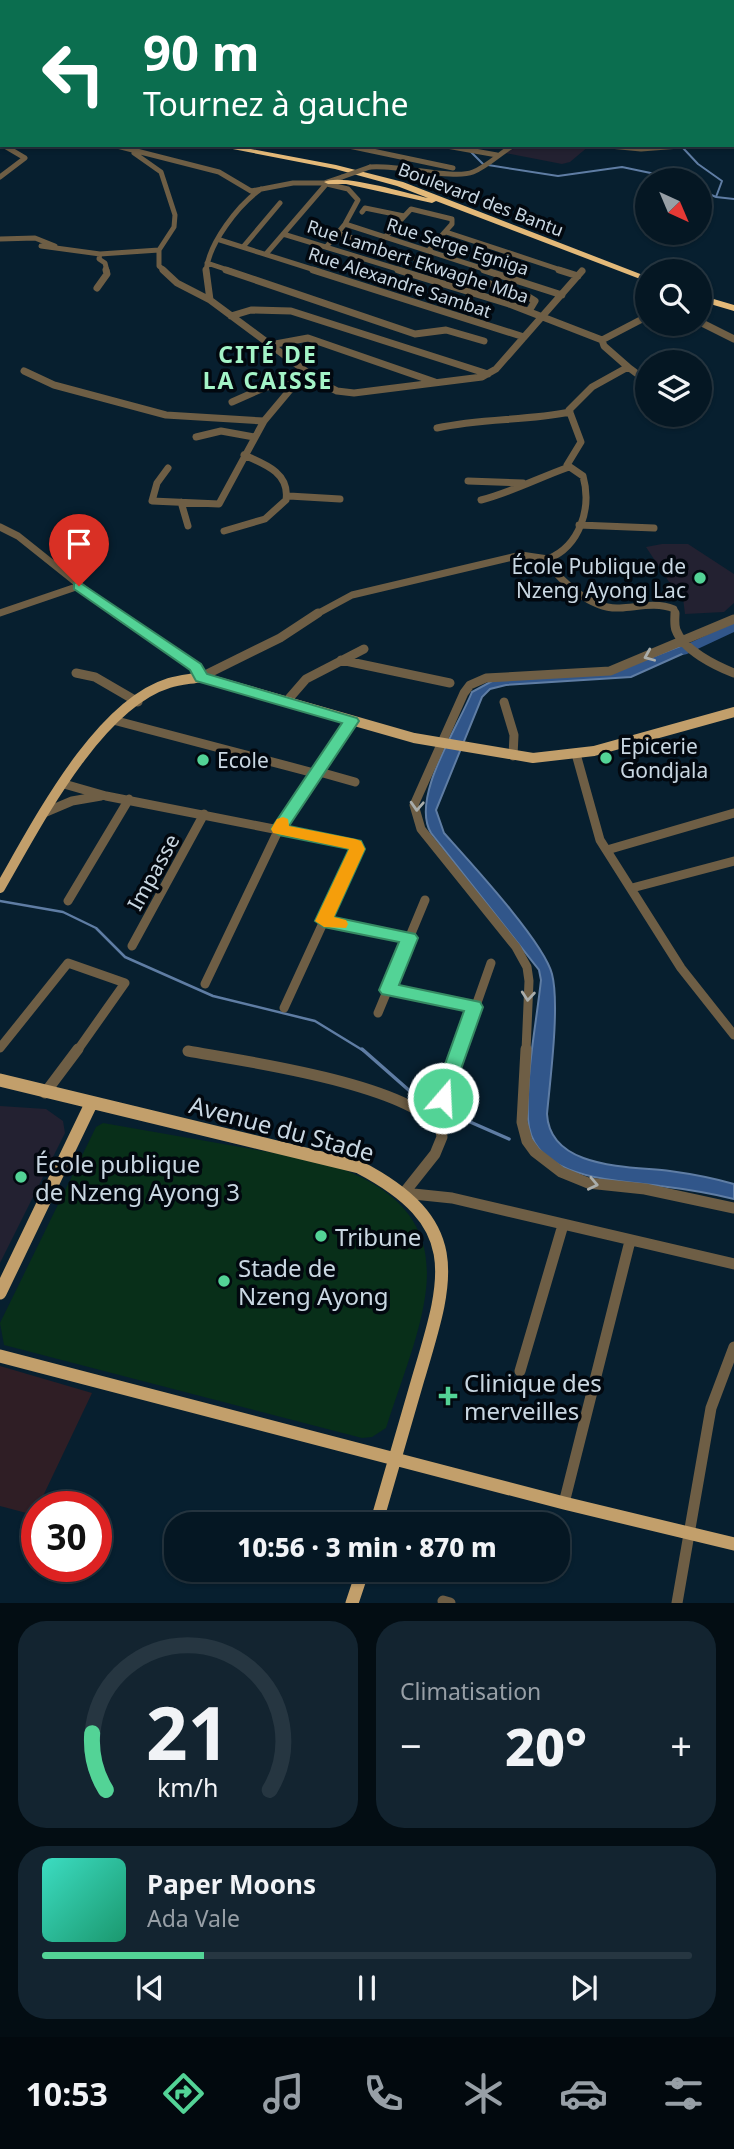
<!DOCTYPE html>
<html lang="fr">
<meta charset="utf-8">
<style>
body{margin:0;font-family:"Noto Sans",sans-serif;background:#132430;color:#f1f3f6;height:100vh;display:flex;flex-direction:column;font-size:26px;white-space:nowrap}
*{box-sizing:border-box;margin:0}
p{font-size:23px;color:#979fa6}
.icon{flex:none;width:38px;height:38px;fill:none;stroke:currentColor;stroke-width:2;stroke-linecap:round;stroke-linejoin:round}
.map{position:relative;height:1603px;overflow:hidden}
.drawer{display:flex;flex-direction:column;gap:18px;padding:18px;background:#030d13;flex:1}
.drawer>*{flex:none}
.top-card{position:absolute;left:0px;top:0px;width:735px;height:147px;box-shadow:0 2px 5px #0004,0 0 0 2px #263641;background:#0b6e4f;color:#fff;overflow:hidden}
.needle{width:46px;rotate:136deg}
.buttons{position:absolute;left:635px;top:168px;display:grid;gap:14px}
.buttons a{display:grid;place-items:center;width:77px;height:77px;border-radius:50%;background:#051723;box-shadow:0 2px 5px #0004,0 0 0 2px #263641;font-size:35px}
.speed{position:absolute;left:21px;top:1491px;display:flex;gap:14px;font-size:35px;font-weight:700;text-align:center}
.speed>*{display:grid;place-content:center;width:91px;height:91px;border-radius:50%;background:#051723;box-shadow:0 2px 5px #0004,0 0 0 2px #263641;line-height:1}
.speed .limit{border:10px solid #d22;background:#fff;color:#111}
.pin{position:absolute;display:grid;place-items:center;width:60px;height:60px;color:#fff;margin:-72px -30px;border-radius:50% 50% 50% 0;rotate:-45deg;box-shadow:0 0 7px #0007}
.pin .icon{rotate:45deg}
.me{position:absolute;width:77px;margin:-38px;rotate:19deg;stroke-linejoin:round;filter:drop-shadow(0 0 5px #0008)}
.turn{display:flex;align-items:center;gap:24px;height:147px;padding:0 28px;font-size:32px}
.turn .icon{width:91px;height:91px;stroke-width:2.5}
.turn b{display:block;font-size:49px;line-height:60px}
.big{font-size:52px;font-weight:800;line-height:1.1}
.drawer .card{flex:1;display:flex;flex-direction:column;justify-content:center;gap:10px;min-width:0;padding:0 24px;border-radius:28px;background:#132430}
.drawer .dial{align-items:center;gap:0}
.dial svg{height:182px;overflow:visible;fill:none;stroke:#263641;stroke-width:7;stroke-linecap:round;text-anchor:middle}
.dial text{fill:#f1f3f6;stroke:none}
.song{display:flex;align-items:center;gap:21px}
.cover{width:84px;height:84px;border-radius:10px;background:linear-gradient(135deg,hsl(170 70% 55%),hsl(160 70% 35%))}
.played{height:7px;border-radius:4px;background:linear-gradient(90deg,#53d396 25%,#263641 25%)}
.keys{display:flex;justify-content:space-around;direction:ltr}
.heat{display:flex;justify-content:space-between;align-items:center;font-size:38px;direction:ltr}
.drawer .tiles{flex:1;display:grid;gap:18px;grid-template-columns:1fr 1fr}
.card:last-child{grid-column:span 2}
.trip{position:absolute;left:164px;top:1512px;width:406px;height:70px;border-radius:28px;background:#051723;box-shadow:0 2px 5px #0004,0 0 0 2px #263641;font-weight:800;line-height:70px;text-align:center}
.dock{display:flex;height:112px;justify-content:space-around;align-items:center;background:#02090e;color:#979fa6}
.dock .icon{width:49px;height:49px}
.dock .current{color:#53d396}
.dock b{font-size:32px;color:#f1f3f6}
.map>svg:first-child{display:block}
.commercial{fill:#2f1e25}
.education{fill:#232131}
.green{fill:#082f19}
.water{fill:#31568a;stroke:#5f7da4;stroke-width:2}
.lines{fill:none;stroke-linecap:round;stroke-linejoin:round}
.stream-far2{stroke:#5f7da4;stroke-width:2}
.stream-far1{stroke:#5f7da4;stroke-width:2.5}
.stream{stroke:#5f7da4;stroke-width:3.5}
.canal{stroke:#31568a;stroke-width:9}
.minor-far3{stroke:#6e5e45;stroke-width:5}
.minor-far2{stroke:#6e5e45;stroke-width:7}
.minor-far1{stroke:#6e5e45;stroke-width:9}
.minor{stroke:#6e5e45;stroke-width:11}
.major-far1{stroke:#c29f6b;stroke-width:10}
.major{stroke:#c29f6b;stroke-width:13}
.highway{fill:#e3b979;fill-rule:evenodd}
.minor-bridge{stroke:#6e5e45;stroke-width:5}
.oneway{stroke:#a9adab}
.route{fill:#53d396;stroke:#368962;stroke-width:2}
.slow{fill:#f59e0b}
.poi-dot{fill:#53d396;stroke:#02080f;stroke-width:2.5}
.labels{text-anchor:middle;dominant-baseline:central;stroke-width:7;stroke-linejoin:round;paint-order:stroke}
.far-street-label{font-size:18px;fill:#c9d7e2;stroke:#02080f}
.poi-label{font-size:21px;fill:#c9d7e2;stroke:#02080f;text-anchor:start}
.street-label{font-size:21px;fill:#c9d7e2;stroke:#02080f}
.far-district-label{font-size:23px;font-weight:bold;letter-spacing:2px;fill:#a4f4c7;stroke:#02080f}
.near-street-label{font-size:24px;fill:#c9d7e2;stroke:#02080f}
.near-poi-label{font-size:24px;fill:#c9d7e2;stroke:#02080f;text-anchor:start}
</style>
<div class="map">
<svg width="734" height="1603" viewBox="0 0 734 1603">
<rect width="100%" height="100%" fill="#071f2f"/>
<!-- commercial -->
<path class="commercial" d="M 0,1366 L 92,1393 L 34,1515 L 0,1506 Z"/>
<!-- education -->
<path class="education" d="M 522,145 L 588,145 L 589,146 L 570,162 L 562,164 L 505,153 Z
M 662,544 L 688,544 L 734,574 L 734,603 L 724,612 L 685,614 L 682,590 L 669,582 L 646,547 Z
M 0,1106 L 46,1109 L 63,1121 L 65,1133 L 0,1263 Z"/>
<!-- green -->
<path class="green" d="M 103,1123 L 320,1161 C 479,1211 424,1310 386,1428 L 372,1437 L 362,1438 L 4,1345 L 0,1323 L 96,1127 Z"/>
<!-- water -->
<path class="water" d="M 683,645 L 691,650 L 631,677 L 506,685 L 490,689 L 482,697 L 436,810 L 444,833 C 469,861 544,942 552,974 C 560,1005 550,1081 547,1114 C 550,1170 631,1166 670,1171 C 692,1174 713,1178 734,1184 L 734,1199 C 710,1193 685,1189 660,1186 C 618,1180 531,1180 528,1119 C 526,1073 536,1026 541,980 L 539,970 L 431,833 C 410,798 458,727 472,692 L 494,680 L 610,673 Z"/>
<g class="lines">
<!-- stream-far2 -->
<path class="stream-far2" d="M 426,145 L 440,147
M 683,148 L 698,164 L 722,181 L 716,197 L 734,199
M 471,152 L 483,164
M 488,165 L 558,176 L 622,167 L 684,180
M 700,190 L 716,197"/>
<!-- stream-far1 -->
<path class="stream-far1" d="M 0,901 L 63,912 L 96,928 L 125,957 L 213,996 L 315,1021 L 364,1051"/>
<!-- stream -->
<path class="stream" d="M 362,1049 L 420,1100 L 509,1139"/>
<!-- canal -->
<path class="canal" d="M 685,650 L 734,627"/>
<!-- minor-far3 -->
<path class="minor-far3" d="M 30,0 L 34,2
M 45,0 L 53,2
M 275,0 L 279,2
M 327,0 L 329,2
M 576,0 L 581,2
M 718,2 L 721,0
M 113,145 L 219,172 L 251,191 L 293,183 L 324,183 L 342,177
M 344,145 L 453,168
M 441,145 L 497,155
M 599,145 L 641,149 L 693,145
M 134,153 L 161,172 L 175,215 L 174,227 L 159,250 L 159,266 L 165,271
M 370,167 C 398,164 453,180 473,172 C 488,166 500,153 514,145
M 0,177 L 25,158 L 3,145
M 327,184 L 348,189 L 358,200 L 345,224 L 327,246
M 362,212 L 365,208 L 404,216
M 345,224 L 490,271
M 446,232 L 564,271
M 338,233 L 453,271
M 283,234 L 404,271
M 386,236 L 411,209 L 452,219 L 452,224 L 428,251
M 0,239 L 35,238 L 55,246
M 220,240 L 318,271
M 41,246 L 100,254 L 159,250
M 243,247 L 280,203
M 100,254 L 99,259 L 105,263 L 107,271
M 266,254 L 328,182
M 207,263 L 231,271
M 206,271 C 209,243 238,205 261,189"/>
<!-- minor-far2 -->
<path class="minor-far2" d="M 163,270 L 177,283 L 210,300
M 206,270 L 210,300 L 323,384 L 337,391 L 354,393 L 482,377 L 496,369 L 582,271
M 226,270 L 415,334 L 446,330 L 484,341
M 313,270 L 524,337
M 398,270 L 509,304 L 602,340
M 448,270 L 527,296 L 535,301 L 529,311
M 484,270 L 562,295
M 559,270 L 578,276
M 97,288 L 107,274 L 106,270
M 231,316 L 251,310 L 291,311 L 488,374
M 700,322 L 734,339
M 270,345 L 308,338 L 435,382
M 628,367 L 648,382
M 24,371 L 54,385 L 166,415 L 264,421
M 232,402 L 266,387 L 293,384
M 437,428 C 481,418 526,421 570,412
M 196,437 L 221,431 L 254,437
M 168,468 L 157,483 L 152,501 L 219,504 L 264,421 L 305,372
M 468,481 L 523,483
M 289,496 L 340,499
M 481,500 C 512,492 538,478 569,467
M 181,502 L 188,526
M 579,525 L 654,528
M 0,527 L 18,536 L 117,615
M 224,531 L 265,519 L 286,500 C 290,473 265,464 244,455
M 544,560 C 562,581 590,610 620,608 C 639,607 656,602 674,609 L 675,615
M 0,613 L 79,586
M 315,615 L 352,595 L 521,555 L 548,559 C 580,546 592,508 583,476 L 567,465 L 581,442 L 569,410 L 592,387 L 628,367 L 604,346 L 602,340 L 648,316"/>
<!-- minor-far1 -->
<path class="minor-far1" d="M 115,613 L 196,667 L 201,677 L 280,638 L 318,613
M 675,613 C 675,618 674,625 676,630 C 683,650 716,666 734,673
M 341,660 L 450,683
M 76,673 L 95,677 L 138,702
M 286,702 L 306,679 L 364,649
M 504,702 L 514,735 L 513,756
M 113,720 L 314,773
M 576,754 L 600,840 L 681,968 L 734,1035
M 316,771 L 355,782
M 64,784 L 106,796 L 355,845 L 357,849 L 284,1008
M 46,812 L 72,801 L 101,796
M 607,850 L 734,813
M 632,888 L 734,861
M 68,901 L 129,799
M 324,921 L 409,938
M 132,946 L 204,814
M 205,984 L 279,829 L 352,721
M 388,990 L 474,1007
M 378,1013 L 425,900
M 0,1048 L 68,963 L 125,983 L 77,1051
M 460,1051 L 491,963
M 526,1051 L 529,981 L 527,967 L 516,947 L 421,829 L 414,805 L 464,693 L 470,685 L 486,678 L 610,671 L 734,619"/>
<!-- minor -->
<path class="minor" d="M 526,1049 L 522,1122 L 527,1141 L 535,1152 L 561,1172 L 588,1183 L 645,1189 L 734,1208
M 188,1051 C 243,1061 410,1084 441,1130 L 442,1137 L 435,1154 L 404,1193
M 45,1093 L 78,1049
M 443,1098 L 460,1049
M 404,1193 L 452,1198 L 734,1264
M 520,1371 L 563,1225
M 564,1503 L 630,1241
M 443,1601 L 450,1603
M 677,1603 L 711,1408 L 734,1347"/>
<!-- major-far1 -->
<path class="major-far1" d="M 0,888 C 36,826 97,705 169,683 C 179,680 191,679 201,677 L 414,738 L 533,758 L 594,751 L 734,712"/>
<!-- major -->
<path class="major" d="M 0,1080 L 359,1167 C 468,1224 448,1278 418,1379 C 404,1428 390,1476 376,1524
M 0,1293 L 91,1104
M 0,1356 L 564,1503 L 734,1544
M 352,1603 L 363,1570"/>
<!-- highway -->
<path class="highway" d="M 0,53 L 2,53 L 2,58 L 0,58 Z
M 0,65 L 2,65 L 2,70 L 0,70 Z
M 0,80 L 2,80 L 2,84 L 0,84 Z
M 212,145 L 230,145 L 336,165 L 403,182 L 648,277 L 648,282 L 436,201 L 432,203 L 346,184 L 328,184 L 324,182 C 341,173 406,193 428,198 L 397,186 L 335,169 Z
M 700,295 L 734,305 L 734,311 L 700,301 Z"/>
<!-- minor-bridge -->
<path class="minor-bridge" d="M 342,177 L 370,167"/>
</g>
<!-- one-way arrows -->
<defs><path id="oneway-chevron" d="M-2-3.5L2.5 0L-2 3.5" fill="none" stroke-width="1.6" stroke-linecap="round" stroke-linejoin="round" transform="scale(1.75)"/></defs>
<g class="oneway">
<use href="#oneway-chevron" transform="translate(649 656) rotate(157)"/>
<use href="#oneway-chevron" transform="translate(417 806) rotate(93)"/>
<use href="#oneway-chevron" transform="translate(528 996) rotate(95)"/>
<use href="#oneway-chevron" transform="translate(593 1184) rotate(12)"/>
</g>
<!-- route -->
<path class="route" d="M 79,582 L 201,664 L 207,674 L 357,718 L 359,721 L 289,826 L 361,841 L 365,849 L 334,917 L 415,934 L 418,938 L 399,985 L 480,1002 L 483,1007 L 449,1103 L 436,1103 L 433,1098 L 464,1011 L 382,994 L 379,990 L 399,942 L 324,927 L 315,921 L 349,849 L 279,835 L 271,829 L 342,723 L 196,681 L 190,670 L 74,589 L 74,583 Z"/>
<!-- slow -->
<path class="slow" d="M 283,817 L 288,819 L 289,826 L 355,839 L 361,841 L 365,849 L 334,917 L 346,920 L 348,924 L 346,928 L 324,927 L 315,921 L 349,849 L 273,833 L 271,829 L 277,819 Z"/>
<!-- markers -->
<g class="poi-dot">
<circle cx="700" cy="578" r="7"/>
<circle cx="606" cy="758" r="7"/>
<circle cx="203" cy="760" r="7"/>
<circle cx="21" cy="1177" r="7"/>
<circle cx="321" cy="1236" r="7"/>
<circle cx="224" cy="1281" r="7"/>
<path d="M444.5 1385.5h7v7h7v7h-7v7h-7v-7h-7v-7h7z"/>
</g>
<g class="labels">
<!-- far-street labels -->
<g class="far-street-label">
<text transform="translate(481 199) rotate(21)">Boulevard des Bantu</text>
<text transform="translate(458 246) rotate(18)">Rue Serge Egniga</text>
<text transform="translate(418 261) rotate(18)">Rue Lambert Ekwaghe Mba</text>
<text transform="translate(400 282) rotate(18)">Rue Alexandre Sambat</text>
</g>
<!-- poi labels -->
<g class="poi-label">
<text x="686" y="566" text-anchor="end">École Publique de<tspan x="686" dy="24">Nzeng Ayong Lac</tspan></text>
<text x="620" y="746">Epicerie<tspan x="620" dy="24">Gondjala</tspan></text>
<text x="217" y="760">Ecole</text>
</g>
<!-- street labels -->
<g class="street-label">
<text transform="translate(153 872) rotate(-61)">Impasse</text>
</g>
<!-- far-district labels -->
<g class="far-district-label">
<text x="268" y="354">CITÉ DE<tspan x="268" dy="26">LA CAISSE</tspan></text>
</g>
<!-- near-street labels -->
<g class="near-street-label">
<text transform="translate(282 1128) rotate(15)">Avenue du Stade</text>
</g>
<!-- near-poi labels -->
<g class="near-poi-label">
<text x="35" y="1163">École publique<tspan x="35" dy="28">de Nzeng Ayong 3</tspan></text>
<text x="335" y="1236">Tribune</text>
<text x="238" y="1267">Stade de<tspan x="238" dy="28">Nzeng Ayong</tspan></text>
<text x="464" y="1382">Clinique des<tspan x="464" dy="28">merveilles</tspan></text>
</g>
</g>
</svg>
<div class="buttons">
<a><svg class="needle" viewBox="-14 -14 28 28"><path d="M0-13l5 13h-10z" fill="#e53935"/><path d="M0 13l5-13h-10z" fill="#979fa6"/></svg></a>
<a><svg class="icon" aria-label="search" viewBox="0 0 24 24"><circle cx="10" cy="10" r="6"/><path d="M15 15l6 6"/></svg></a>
<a><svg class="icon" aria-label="layers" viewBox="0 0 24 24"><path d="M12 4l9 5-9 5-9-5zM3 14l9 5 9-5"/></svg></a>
</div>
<div class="speed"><div class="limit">30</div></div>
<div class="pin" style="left:79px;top:586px;background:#d93025"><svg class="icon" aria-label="arrive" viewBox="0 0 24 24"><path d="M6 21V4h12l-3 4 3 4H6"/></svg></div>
<svg class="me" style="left:443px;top:1098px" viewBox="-20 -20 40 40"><circle r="17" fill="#53d396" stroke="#fff" stroke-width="3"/><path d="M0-11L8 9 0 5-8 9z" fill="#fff"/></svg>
<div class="trip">10:56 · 3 min · 870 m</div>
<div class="top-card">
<div class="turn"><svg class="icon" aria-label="left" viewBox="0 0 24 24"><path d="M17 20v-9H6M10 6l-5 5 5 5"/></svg><div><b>90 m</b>Tournez à gauche</div></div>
</div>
</div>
<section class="drawer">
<div class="tiles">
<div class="card dial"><svg viewBox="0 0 100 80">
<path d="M14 69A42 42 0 1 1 86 69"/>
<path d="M14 69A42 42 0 0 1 8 44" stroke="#53d396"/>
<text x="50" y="56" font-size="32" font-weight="700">21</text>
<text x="50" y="72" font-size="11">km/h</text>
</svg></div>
<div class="card"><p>Climatisation</p>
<div class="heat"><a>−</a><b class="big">20°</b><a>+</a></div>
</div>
<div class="card">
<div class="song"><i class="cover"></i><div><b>Paper Moons</b><p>Ada Vale</p></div></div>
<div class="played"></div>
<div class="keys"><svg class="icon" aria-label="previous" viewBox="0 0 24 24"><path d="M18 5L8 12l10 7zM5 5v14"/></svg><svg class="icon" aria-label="pause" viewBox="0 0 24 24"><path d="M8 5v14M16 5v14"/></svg><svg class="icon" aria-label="next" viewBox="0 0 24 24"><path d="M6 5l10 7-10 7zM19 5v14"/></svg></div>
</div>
</div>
</section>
<nav class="dock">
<b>10:53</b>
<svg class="icon current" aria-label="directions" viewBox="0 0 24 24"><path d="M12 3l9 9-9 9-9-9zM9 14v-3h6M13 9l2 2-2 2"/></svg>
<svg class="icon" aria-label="music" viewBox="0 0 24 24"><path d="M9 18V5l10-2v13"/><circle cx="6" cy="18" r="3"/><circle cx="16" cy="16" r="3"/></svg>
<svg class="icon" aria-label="phone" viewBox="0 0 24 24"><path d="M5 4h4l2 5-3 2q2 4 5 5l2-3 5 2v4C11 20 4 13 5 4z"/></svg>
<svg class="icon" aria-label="climate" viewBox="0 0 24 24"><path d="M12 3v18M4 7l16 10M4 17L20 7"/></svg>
<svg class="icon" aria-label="car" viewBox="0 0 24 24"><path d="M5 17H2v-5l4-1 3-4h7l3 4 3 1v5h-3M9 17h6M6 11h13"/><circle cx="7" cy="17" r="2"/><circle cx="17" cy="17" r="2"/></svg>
<svg class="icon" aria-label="filters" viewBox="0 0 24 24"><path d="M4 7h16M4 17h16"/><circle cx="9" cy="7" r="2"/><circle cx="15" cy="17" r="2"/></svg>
</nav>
